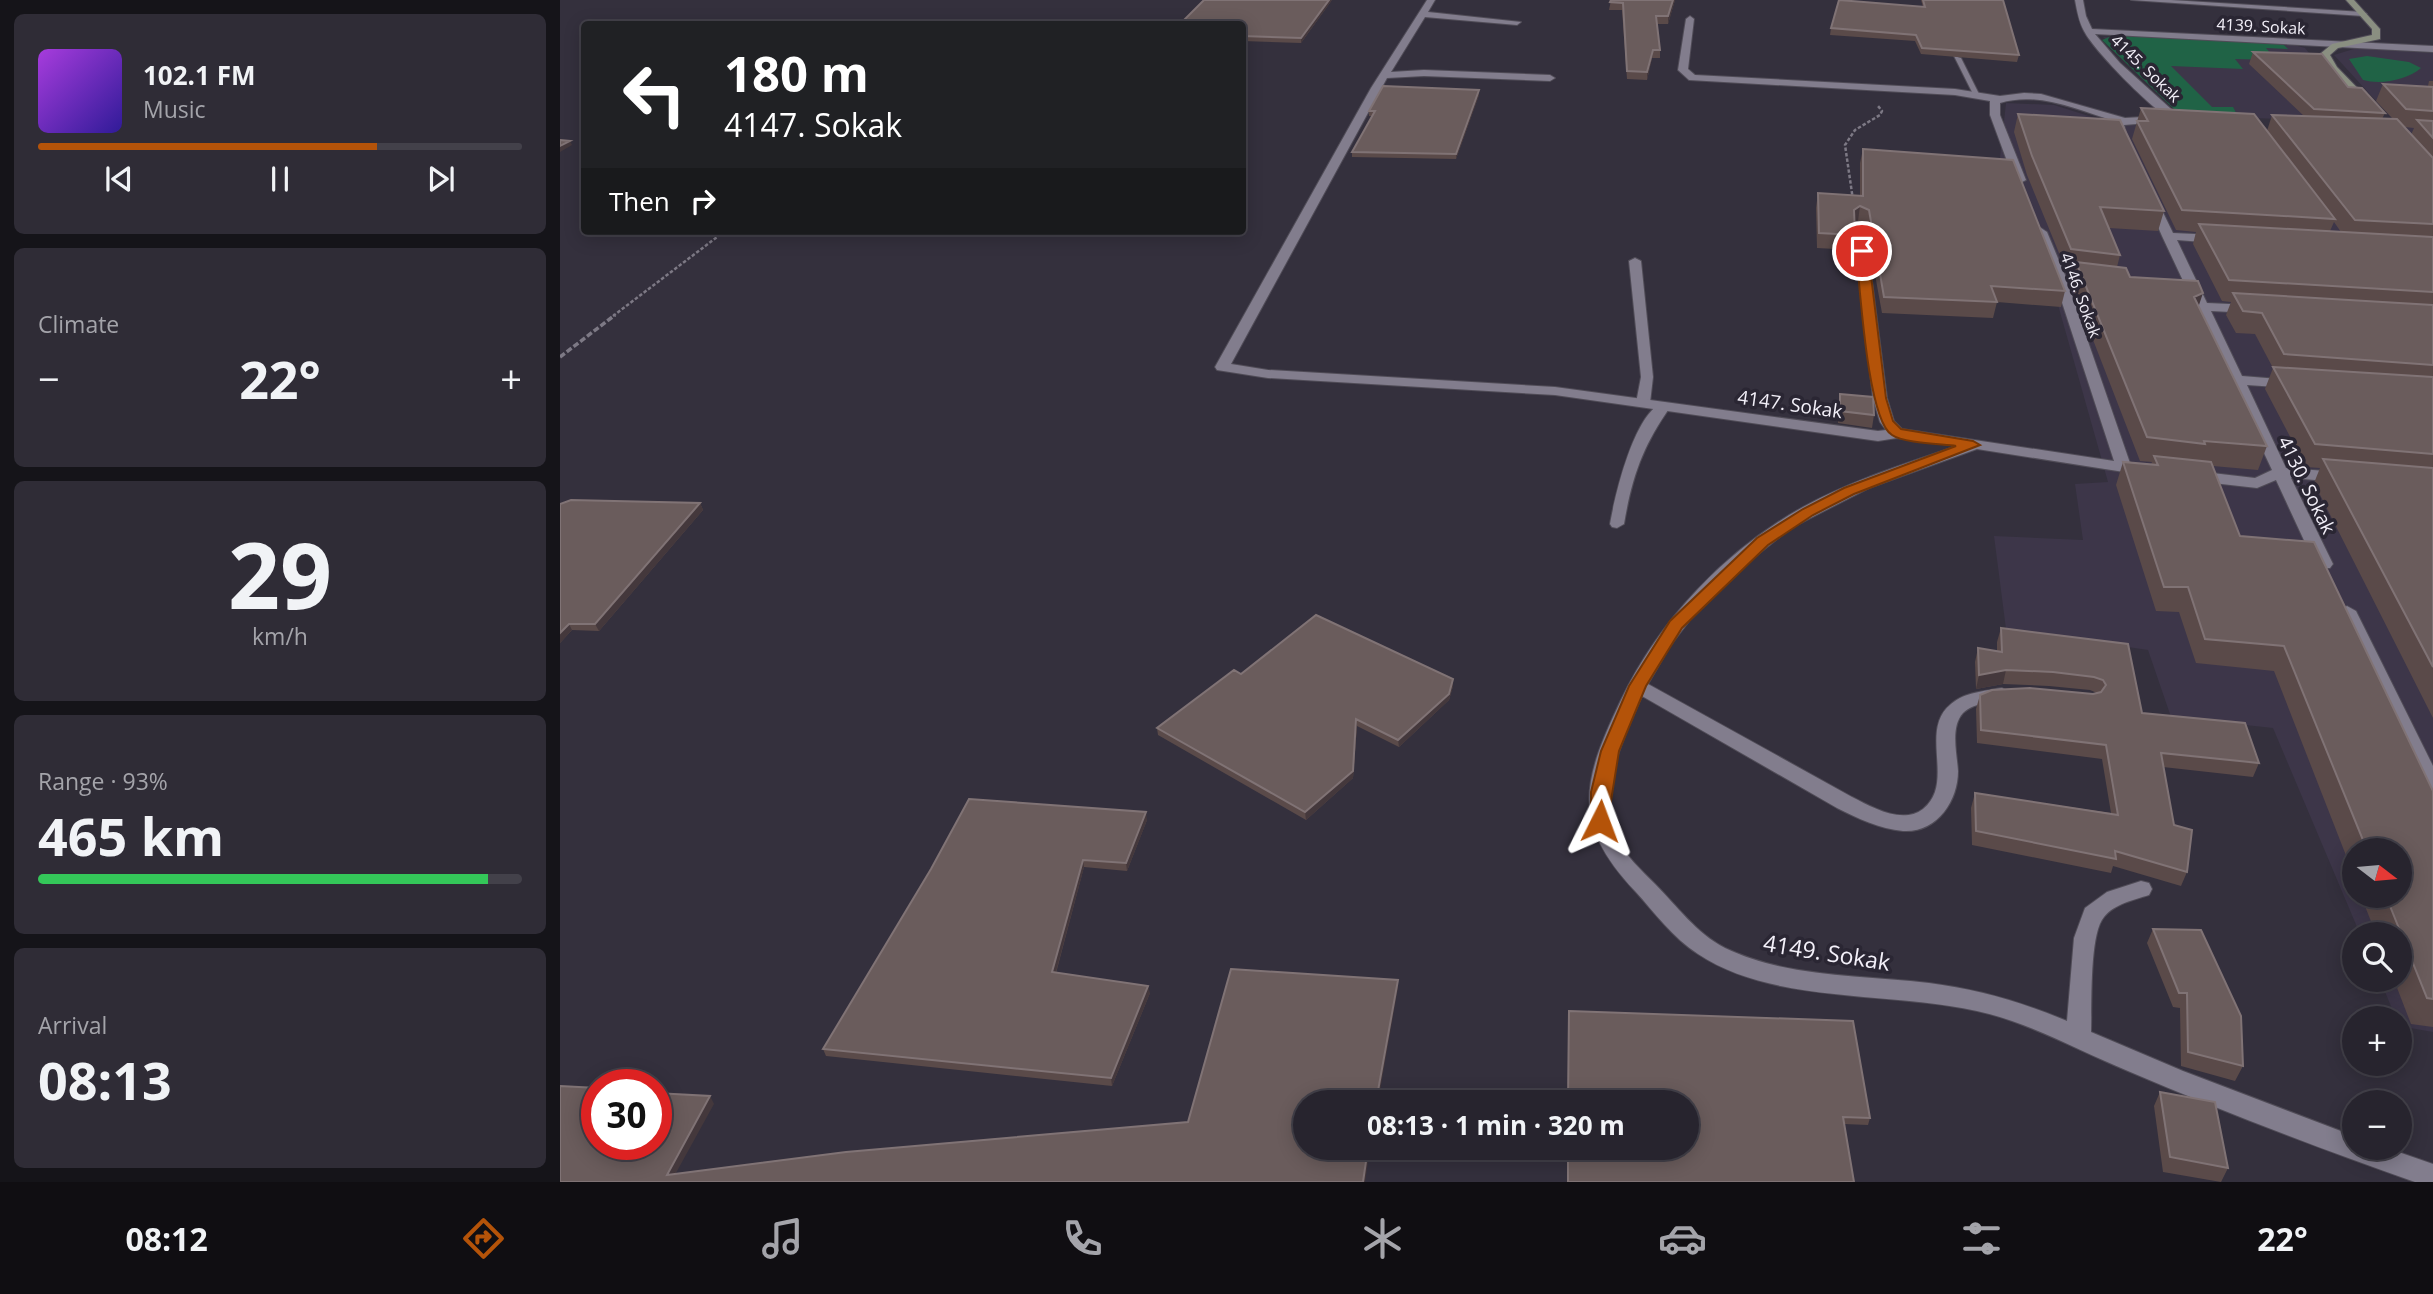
<!DOCTYPE html>
<meta charset="utf-8">
<style>
body{margin:0;font-family:"Open Sans",sans-serif;background:#2f2c36;color:#f1f3f6;height:100vh;display:flex;flex-direction:column;font-size:26px;white-space:nowrap}
*{box-sizing:border-box;margin:0}
p{font-size:23px;color:#a4a4aa}
.icon{flex:none;width:38px;height:38px;fill:none;stroke:currentColor;stroke-width:2;stroke-linecap:round;stroke-linejoin:round}
.map{position:relative;flex:1;overflow:hidden}
.side{display:flex;flex-direction:column;gap:14px;padding:14px;background:#151419;width:560px}
.side>*{flex:none}
.banner{position:absolute;left:21px;top:21px;width:665px;height:214px;border-radius:7px;box-shadow:0 4px 18px #0003,0 0 0 2px #43414a;background:#202124;color:#fff;overflow:hidden}
.needle{width:46px;rotate:106deg}
.controls{position:absolute;left:1782px;top:838px;display:grid;gap:14px}
.controls a{display:grid;place-items:center;width:70px;height:70px;border-radius:50%;background:#27242e;box-shadow:0 4px 18px #0003,0 0 0 2px #43414a;font-size:35px}
.speed{position:absolute;left:21px;top:1069px;display:flex;gap:14px;font-size:35px;font-weight:700;text-align:center}
.speed>*{display:grid;place-content:center;width:91px;height:91px;border-radius:50%;background:#27242e;box-shadow:0 4px 18px #0003,0 0 0 2px #43414a;line-height:1}
.speed .limit{border:10px solid #d22;background:#fff;color:#111}
.pin{position:absolute;display:grid;place-items:center;width:60px;height:60px;color:#fff;margin:-30px;border:4px solid #fff;border-radius:50%;box-shadow:0 2px 7px #0007}
.me{position:absolute;width:77px;margin:-38px;rotate:3deg;stroke-linejoin:round;filter:drop-shadow(0 0 5px #0008)}
.turn{display:flex;align-items:center;gap:24px;height:147px;padding:0 28px;font-size:32px}
.turn .icon{width:91px;height:91px;stroke-width:2.5}
.turn b{display:block;font-size:49px;line-height:60px}
.then{display:flex;align-items:center;height:66px;padding:0 28px;background:#0003;gap:14px;font-size:26px}
.big{font-size:52px;font-weight:700;line-height:1.1}
.side .widget{flex:1;display:flex;flex-direction:column;justify-content:center;gap:10px;min-width:0;padding:0 24px;border-radius:10px;background:#2f2c36}
.side .dial{align-items:center;gap:0}
.dial b{font-size:91px;line-height:1}
.song{display:flex;align-items:center;gap:21px}
.cover{width:84px;height:84px;border-radius:10px;background:linear-gradient(135deg,hsl(280 70% 55%),hsl(250 70% 35%))}
.played{height:7px;border-radius:4px;background:linear-gradient(90deg,#b45309 70%,#43414a 70%)}
.keys{display:flex;justify-content:space-around;direction:ltr}
.heat{display:flex;justify-content:space-between;align-items:center;font-size:38px;direction:ltr}
.charge{height:10px;border-radius:5px;background:linear-gradient(90deg,#34c759 93%,#43414a 0)}
.trip{position:absolute;left:733px;top:1090px;width:406px;height:70px;border-radius:35px;background:#27242e;box-shadow:0 4px 18px #0003,0 0 0 2px #43414a;font-weight:700;line-height:70px;text-align:center}
.tab-bar{display:flex;height:112px;justify-content:space-around;align-items:center;background:#100e12;color:#a4a4aa}
.tab-bar .icon{width:49px;height:49px}
.tab-bar .on{color:#b45309}
.tab-bar b{font-size:32px;color:#f1f3f6}
main{display:flex;flex:1;min-height:0}
.map>svg:first-child{display:block}
.built{fill:#3d3649;fill-rule:evenodd}
.green{fill:#206346}
.lines{fill:none;stroke-linecap:round;stroke-linejoin:round}
.lane-casing{stroke:#504c57;stroke-width:2}
.street-casing{stroke:#504c57;stroke-width:2}
.secondary-casing{stroke:#504c57;stroke-width:2}
.path-far1{stroke:#7d7985;stroke-width:2.5;stroke-dasharray:3.5 2;stroke-linecap:butt}
.path{stroke:#7d7985;stroke-width:3.5;stroke-dasharray:6 2.5;stroke-linecap:butt}
.lane{fill:#827d8d;fill-rule:evenodd}
.street{fill:#827d8d;fill-rule:evenodd}
.secondary{fill:#8a8f81;fill-rule:evenodd}
.wall{fill:#5a4a49;fill-rule:evenodd}
.shaded-wall{fill:#44383c}
.building{fill:#6a5c5c;stroke:#807375;stroke-width:2}
.route{fill:#b45309;stroke:#753606;stroke-width:2}
.labels{text-anchor:middle;dominant-baseline:central;stroke-width:7;stroke-linejoin:round;paint-order:stroke}
.far-street-label{font-size:16px;fill:#f3f0f9;stroke:#2a2633}
.street-label{font-size:19px;fill:#f3f0f9;stroke:#2a2633}
.near-street-label{font-size:23px;fill:#f3f0f9;stroke:#2a2633}
</style>
<main>
<section class="side">
<div class="widget">
<div class="song"><i class="cover"></i><div><b>102.1 FM</b><p>Music</p></div></div>
<div class="played"></div>
<div class="keys"><svg class="icon" aria-label="previous" viewBox="0 0 24 24"><path d="M18 5L8 12l10 7zM5 5v14"/></svg><svg class="icon" aria-label="pause" viewBox="0 0 24 24"><path d="M8 5v14M16 5v14"/></svg><svg class="icon" aria-label="next" viewBox="0 0 24 24"><path d="M6 5l10 7-10 7zM19 5v14"/></svg></div>
</div>
<div class="widget"><p>Climate</p>
<div class="heat"><a>−</a><b class="big">22°</b><a>+</a></div>
</div>
<div class="widget dial"><b>29</b><p>km/h</p></div>
<div class="widget"><p>Range · 93%</p><b class="big">465 km</b><div class="charge"></div></div>
<div class="widget"><p>Arrival</p><b class="big">08:13</b></div>
</section>
<div class="map">
<svg width="1873" height="1182" viewBox="0 0 1873 1182">
<rect width="100%" height="100%" fill="#34303d"/>
<!-- built -->
<path class="built" d="M 1543,37 L 1731,44 L 1745,48 L 1805,122 L 1636,116 Z
M 1797,48 L 1873,53 L 1873,1032 L 1839,1026 L 1839,1018 L 1836,1018 L 1820,980 L 1839,980 L 1839,934 L 1800,934 L 1713,728 L 1611,717 L 1588,650 L 1446,629 L 1434,536 L 1523,540 L 1515,484 L 1548,482 L 1489,273 L 1440,158 L 1446,103 L 1494,105 L 1538,119 L 1849,137 L 1774,55 ZM 1794,850 L 1839,850 L 1839,896 L 1794,896 Z"/>
<!-- green -->
<path class="green" d="M 1554,35 L 1723,44 L 1728,49 L 1706,48 L 1716,60 L 1675,59 L 1683,69 L 1611,66 L 1652,107 L 1673,107 L 1679,118 L 1615,110 L 1542,40 Z
M 1807,56 L 1849,62 L 1861,68 C 1847,80 1821,85 1803,80 L 1789,59 Z"/>
<g class="lines">
<!-- lane casing -->
<g class="lane-casing">
<path id="lane" d="M 1571,0 L 1611,0 L 1803,12 L 1807,14 L 1803,16 Z
M 1394,56 L 1401,58 L 1420,96 L 1413,94 Z
M 1075,258 L 1081,261 L 1093,377 L 1090,403 L 1083,407 L 1076,403 L 1081,377 L 1069,261 Z
M 1104,402 L 1111,406 C 1083,445 1072,477 1064,524 L 1057,528 L 1052,527 L 1050,524 C 1055,496 1074,412 1104,402 Z"/>
</g>
<!-- street casing -->
<g class="street-casing">
<path id="street" d="M 867,0 L 875,0 L 868,12 L 961,22 L 957,25 L 865,17 L 831,72 L 864,70 L 990,75 L 995,78 L 990,81 L 864,76 L 827,78 L 671,364 L 708,370 L 995,387 L 1318,431 L 1326,430 L 1320,422 L 1313,398 L 1293,227 L 1299,223 L 1305,227 L 1327,398 L 1334,421 L 1342,429 L 1554,461 L 1493,275 L 1475,232 L 1481,228 L 1487,232 L 1505,275 L 1570,463 L 1589,467 L 1591,470 L 1583,475 L 1417,449 L 1309,488 L 1231,528 L 1186,564 L 1130,620 L 1110,646 L 1088,684 L 1292,797 C 1312,807 1342,825 1363,809 C 1396,783 1358,730 1391,704 C 1405,692 1425,691 1442,688 L 1452,694 L 1449,698 C 1434,702 1415,702 1403,713 C 1390,727 1397,754 1398,771 C 1398,801 1377,833 1343,831 C 1320,829 1297,818 1277,808 L 1082,696 C 1064,736 1035,796 1057,839 C 1066,856 1081,870 1095,884 C 1117,906 1136,933 1165,948 C 1228,978 1302,975 1369,983 C 1417,989 1462,1002 1507,1021 L 1514,938 L 1525,908 L 1547,892 L 1581,881 L 1589,883 L 1592,889 L 1589,895 C 1574,900 1554,904 1544,917 C 1529,934 1532,1008 1531,1032 L 1623,1071 L 1794,1136 L 1794,1148 L 1827,1148 L 1873,1164 L 1873,1182 L 1855,1182 C 1758,1148 1662,1111 1568,1071 C 1529,1055 1492,1035 1452,1021 C 1356,986 1224,1011 1138,954 C 1113,938 1095,913 1075,891 C 1010,822 1023,780 1061,700 C 1099,620 1166,550 1243,507 C 1292,480 1345,464 1397,446 L 1337,438 L 1318,441 L 995,395 L 708,378 L 657,370 L 655,367 L 811,88 Z
M 1515,0 L 1523,0 L 1526,16 L 1532,29 L 1873,46 L 1873,52 L 1535,34 L 1560,63 L 1621,118 L 1621,122 L 1617,123 C 1596,114 1535,52 1524,31 C 1519,22 1517,11 1515,0 Z
M 1130,16 L 1134,19 L 1128,69 L 1135,75 L 1395,89 L 1440,96 L 1464,93 L 1481,94 L 1565,118 L 1600,116 L 1605,119 L 1600,122 L 1564,125 L 1568,140 L 1563,143 L 1558,140 L 1554,121 C 1518,110 1478,91 1440,103 L 1440,115 L 1466,180 L 1460,183 L 1454,180 L 1430,115 L 1430,101 L 1395,95 L 1129,80 L 1118,70 L 1126,19 Z
M 1588,198 L 1596,198 L 1613,233 L 1656,235 L 1662,239 L 1656,243 L 1617,240 L 1647,303 L 1691,305 L 1698,309 L 1691,313 L 1651,311 L 1682,376 L 1730,380 L 1737,384 L 1730,388 L 1687,385 L 1726,468 L 1779,472 L 1787,477 L 1779,482 L 1731,478 L 1773,564 L 1770,568 L 1758,568 L 1755,564 L 1716,480 L 1697,488 L 1635,481 L 1627,476 L 1635,471 L 1695,478 L 1712,470 L 1602,236 L 1586,200 Z
M 1787,606 L 1796,611 L 1873,766 L 1873,794 L 1866,792 L 1863,787 L 1778,611 Z"/>
</g>
<!-- secondary casing -->
<g class="secondary-casing">
<path id="secondary" d="M 1786,0 L 1794,0 L 1820,29 L 1820,39 L 1778,48 L 1770,55 L 1777,67 L 1810,101 L 1812,103 L 1807,106 L 1770,70 L 1760,54 L 1772,44 L 1812,35 L 1812,29 Z"/>
</g>
<!-- path-far1 -->
<path class="path-far1" d="M 1293,200 L 1285,145 L 1295,130 L 1320,115 L 1322,111 L 1318,106
M 53,316 L 165,231"/>
<!-- path -->
<path class="path" d="M 0,357 L 55,315"/>
<!-- lane -->
<use href="#lane" class="lane"/>
<!-- street -->
<use href="#street" class="street"/>
<!-- secondary -->
<use href="#secondary" class="secondary"/>
</g>
<!-- wall -->
<path class="wall" d="M 772,0 L 741,43 L 682,41 L 682,24 Z
M 1051,0 L 1115,0 L 1108,24 L 1097,24 L 1100,50 L 1100,58 L 1092,58 L 1087,80 L 1067,79 L 1062,10 L 1049,10 Z
M 1361,0 L 1443,0 L 1459,55 L 1457,62 L 1361,54 L 1355,41 L 1270,35 L 1271,28 L 1363,7 Z
M 1693,52 L 1788,87 L 1825,113 L 1822,119 L 1833,119 L 1816,101 L 1823,84 L 1868,86 L 1869,81 L 1873,81 L 1873,718 L 1754,483 L 1760,468 L 1746,467 L 1705,389 L 1713,368 L 1695,334 L 1676,333 L 1666,315 L 1671,302 L 1662,301 L 1633,244 L 1636,232 L 1616,230 L 1572,139 L 1581,108 L 1707,131 L 1712,115 L 1744,116 L 1689,64 ZM 1844,127 L 1854,128 L 1851,135 ZM 1774,222 L 1781,232 L 1770,231 Z
M 919,95 L 896,159 L 792,157 L 792,152 L 812,116 L 809,116 L 809,111 Z
M 1458,114 L 1604,211 L 1598,231 L 1549,228 L 1560,255 L 1557,267 L 1570,277 L 1639,307 L 1707,446 L 1698,470 L 1653,466 L 1680,536 L 1873,791 L 1873,1027 L 1851,1024 L 1834,980 L 1839,980 L 1839,934 L 1816,934 L 1801,896 L 1839,896 L 1839,850 L 1794,850 L 1794,876 L 1714,671 L 1636,663 L 1619,612 L 1596,611 L 1556,485 L 1563,462 L 1591,464 L 1592,462 L 1580,461 L 1511,283 L 1514,271 L 1506,270 L 1467,175 L 1454,132 Z
M 1303,149 L 1505,291 L 1501,307 L 1437,302 L 1433,318 L 1322,313 L 1306,225 L 1298,221 L 1295,223 L 1295,235 L 1293,250 L 1257,248 L 1256,208 L 1258,193 L 1300,196 L 1300,163 Z
M 1280,394 L 1314,415 L 1312,428 L 1278,423 L 1278,406 Z
M 140,503 L 143,510 L 39,631 L 12,630 L 0,643 L 0,504 Z
M 1441,628 L 1568,644 L 1582,713 L 1699,763 L 1693,777 L 1603,767 L 1614,825 L 1627,872 L 1621,886 L 1553,866 L 1551,873 L 1412,845 L 1411,808 L 1415,793 L 1551,813 L 1542,759 L 1417,743 L 1416,709 L 1420,695 L 1537,693 L 1530,690 L 1489,686 L 1443,684 L 1416,689 L 1415,662 L 1418,648 L 1437,651 L 1437,642 Z
M 681,674 L 893,679 L 893,686 L 889,700 L 839,747 L 797,726 L 793,778 L 746,820 L 598,735 L 597,728 Z
M 587,820 L 567,871 L 524,867 L 496,973 L 590,993 L 552,1086 L 266,1056 L 263,1049 L 371,869 Z
M 1593,929 L 1683,1066 L 1675,1081 L 1621,1066 L 1620,1008 L 1613,1007 L 1587,943 Z
M 1600,1092 L 1668,1168 L 1661,1182 L 1603,1172 L 1594,1106 Z
M 1127,1102 L 1310,1118 L 1308,1125 L 1284,1124 Z"/>
<!-- shaded-wall -->
<path class="shaded-wall" d="M 769,0 L 772,0 L 741,43 L 741,38 Z
M 1113,0 L 1115,0 L 1108,24 L 1108,16 Z
M 1093,50 L 1092,58 L 1087,80 L 1087,72 Z
M 919,90 L 919,95 L 896,159 L 896,154 Z
M 10,141 L 12,145 L 0,152 L 0,146 Z
M 1300,206 L 1298,221 L 1292,225 L 1294,210 Z
M 1643,293 L 1636,314 L 1634,297 Z
M 140,503 L 143,510 L 39,631 L 35,624 Z
M 9,624 L 12,630 L 0,643 L 0,633 Z
M 1446,670 L 1443,684 L 1416,689 L 1419,675 Z
M 893,679 L 893,686 L 889,700 L 839,747 L 838,740 Z
M 796,719 L 797,726 L 793,778 L 746,820 L 745,812 Z
M 586,812 L 587,820 L 567,871 L 566,863 Z
M 523,860 L 524,867 L 494,979 L 492,972 Z
M 838,980 L 838,988 L 818,1102 L 816,1102 Z
M 588,986 L 590,993 L 552,1086 L 551,1078 Z
M 150,1096 L 154,1104 L 111,1182 L 107,1175 Z
M 808,1148 L 810,1148 L 805,1182 L 803,1182 Z"/>
<!-- building -->
<path class="building" d="M 644,0 L 769,0 L 741,38 L 682,36 L 682,24 L 620,24 Z
M 1051,0 L 1113,0 L 1108,16 L 1096,16 L 1100,50 L 1093,50 L 1087,72 L 1067,71 L 1063,3 L 1050,2 Z
M 1279,0 L 1365,7 L 1363,0 L 1443,0 L 1459,55 L 1362,48 L 1356,35 L 1271,28 Z
M 1693,52 L 1762,54 L 1788,87 L 1802,88 L 1825,113 L 1754,109 Z
M 1823,84 L 1873,87 L 1873,111 L 1846,109 Z
M 823,86 L 919,90 L 896,154 L 792,152 L 815,111 L 809,111 Z
M 1581,108 L 1694,114 L 1775,219 L 1622,210 L 1577,121 L 1588,121 Z
M 1458,114 L 1560,120 L 1604,211 L 1540,207 L 1560,255 L 1511,249 L 1472,156 Z
M 1712,115 L 1837,119 L 1873,158 L 1873,224 L 1795,220 Z
M 1857,120 L 1873,121 L 1873,138 Z
M 0,140 L 10,141 L 0,146 Z
M 1303,149 L 1453,160 L 1505,291 L 1431,286 L 1437,302 L 1324,297 L 1309,210 L 1300,206 L 1294,210 L 1295,235 L 1259,233 L 1258,193 L 1303,196 Z
M 1639,224 L 1873,237 L 1873,292 L 1669,280 Z
M 1516,262 L 1566,268 L 1570,277 L 1638,281 L 1643,293 L 1634,297 L 1707,446 L 1644,441 L 1645,444 L 1587,437 Z
M 1673,293 L 1873,305 L 1873,365 L 1724,354 L 1702,313 L 1683,311 Z
M 1713,367 L 1873,377 L 1873,454 L 1755,444 Z
M 1280,394 L 1313,397 L 1314,415 L 1280,411 Z
M 1594,456 L 1651,462 L 1680,536 L 1754,542 L 1873,791 L 1873,999 L 1867,998 L 1826,896 L 1839,896 L 1839,850 L 1807,850 L 1724,646 L 1645,639 L 1628,587 L 1604,587 L 1563,462 L 1598,465 Z
M 1763,459 L 1873,468 L 1873,667 Z
M 11,500 L 140,503 L 35,624 L 9,624 L 0,633 L 0,504 Z
M 756,615 L 893,679 L 889,694 L 838,740 L 796,719 L 793,771 L 745,812 L 597,728 L 674,670 L 681,674 Z
M 1441,628 L 1568,644 L 1582,713 L 1685,723 L 1699,763 L 1601,753 L 1614,825 L 1632,830 L 1627,872 L 1555,851 L 1556,859 L 1416,831 L 1415,793 L 1558,815 L 1546,745 L 1421,730 L 1420,695 L 1432,690 L 1470,688 L 1533,694 L 1541,692 L 1546,685 L 1543,680 L 1534,677 L 1493,672 L 1446,670 L 1419,675 L 1418,648 L 1442,652 Z
M 409,799 L 586,812 L 566,863 L 523,860 L 492,972 L 588,986 L 551,1078 L 263,1049 L 371,869 Z
M 1593,929 L 1641,930 L 1681,1016 L 1683,1066 L 1628,1052 L 1627,993 L 1619,993 Z
M 671,969 L 838,980 L 816,1102 L 746,1102 L 746,1148 L 808,1148 L 803,1182 L 0,1182 L 0,1086 L 37,1088 L 37,1144 L 96,1144 L 96,1093 L 150,1096 L 107,1175 L 286,1152 L 628,1122 Z
M 1009,1011 L 1293,1021 L 1310,1118 L 1283,1117 L 1294,1182 L 1008,1182 L 1008,1148 L 1127,1148 L 1127,1102 L 1008,1102 Z
M 1600,1092 L 1655,1102 L 1668,1168 L 1610,1157 Z"/>
<!-- route -->
<path class="route" d="M 1302,247 L 1308,251 L 1326,398 L 1333,421 L 1341,429 L 1413,441 L 1420,445 L 1294,494 L 1253,515 L 1208,545 L 1122,628 L 1086,686 L 1059,751 L 1047,826 L 1034,826 L 1031,821 L 1031,792 L 1041,751 L 1069,686 L 1110,621 L 1197,538 L 1243,509 L 1284,488 L 1396,446 C 1381,444 1343,443 1332,435 C 1307,420 1300,284 1296,251 Z"/>
<g class="labels">
<!-- far-street labels -->
<g class="far-street-label">
<text transform="translate(1701 26) rotate(3)">4139. Sokak</text>
<text transform="translate(1586 68) rotate(44)">4145. Sokak</text>
<text transform="translate(1521 295) rotate(70)">4146. Sokak</text>
</g>
<!-- street labels -->
<g class="street-label">
<text transform="translate(1230 404) rotate(8)">4147. Sokak</text>
<text transform="translate(1747 485) rotate(64)">4130. Sokak</text>
</g>
<!-- near-street labels -->
<g class="near-street-label">
<text transform="translate(1267 952) rotate(9)">4149. Sokak</text>
</g>
</g>
</svg>
<div class="controls">
<a><svg class="needle" viewBox="-14 -14 28 28"><path d="M0-13l5 13h-10z" fill="#e53935"/><path d="M0 13l5-13h-10z" fill="#a4a4aa"/></svg></a>
<a><svg class="icon" aria-label="search" viewBox="0 0 24 24"><circle cx="10" cy="10" r="6"/><path d="M15 15l6 6"/></svg></a>
<a>+</a>
<a>−</a>
</div>
<div class="speed"><div class="limit">30</div></div>
<div class="pin" style="left:1302px;top:251px;background:#d93025"><svg class="icon" aria-label="arrive" viewBox="0 0 24 24"><path d="M6 21V4h12l-3 4 3 4H6"/></svg></div>
<svg class="me" style="left:1040px;top:821px" viewBox="-20 -20 40 40"><path d="M0-17L14 15 0 8-14 15z" fill="#b45309" stroke="#fff" stroke-width="4"/></svg>
<div class="trip">08:13 · 1 min · 320 m</div>
<div class="banner">
<div class="turn"><svg class="icon" aria-label="left" viewBox="0 0 24 24"><path d="M17 20v-9H6M10 6l-5 5 5 5"/></svg><div><b>180 m</b>4147. Sokak</div></div>
<div class="then">Then<svg class="icon" aria-label="right" viewBox="0 0 24 24"><path d="M7 20v-9h11M14 6l5 5-5 5"/></svg></div>
</div>
</div>
</main>
<nav class="tab-bar">
<b>08:12</b>
<svg class="icon on" aria-label="directions" viewBox="0 0 24 24"><path d="M12 3l9 9-9 9-9-9zM9 14v-3h6M13 9l2 2-2 2"/></svg>
<svg class="icon" aria-label="music" viewBox="0 0 24 24"><path d="M9 18V5l10-2v13"/><circle cx="6" cy="18" r="3"/><circle cx="16" cy="16" r="3"/></svg>
<svg class="icon" aria-label="phone" viewBox="0 0 24 24"><path d="M5 4h4l2 5-3 2q2 4 5 5l2-3 5 2v4C11 20 4 13 5 4z"/></svg>
<svg class="icon" aria-label="climate" viewBox="0 0 24 24"><path d="M12 3v18M4 7l16 10M4 17L20 7"/></svg>
<svg class="icon" aria-label="car" viewBox="0 0 24 24"><path d="M5 17H2v-5l4-1 3-4h7l3 4 3 1v5h-3M9 17h6M6 11h13"/><circle cx="7" cy="17" r="2"/><circle cx="17" cy="17" r="2"/></svg>
<svg class="icon" aria-label="filters" viewBox="0 0 24 24"><path d="M4 7h16M4 17h16"/><circle cx="9" cy="7" r="2"/><circle cx="15" cy="17" r="2"/></svg>
<b>22°</b>
</nav>
